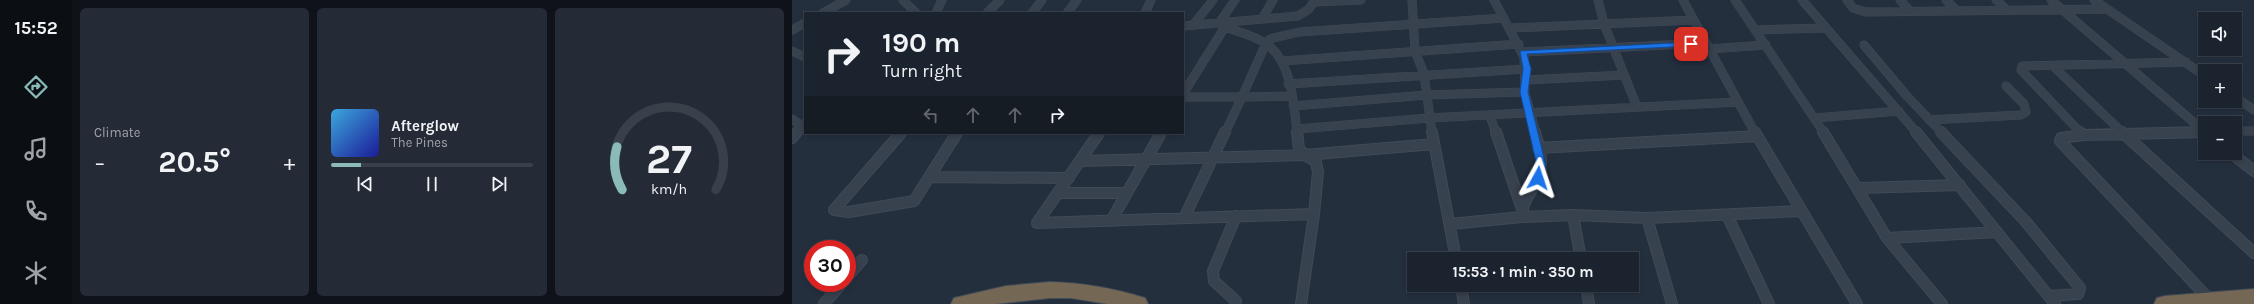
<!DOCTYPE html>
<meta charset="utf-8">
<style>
body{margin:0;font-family:Karla,sans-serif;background:#242b36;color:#f1f3f6;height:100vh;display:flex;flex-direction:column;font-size:15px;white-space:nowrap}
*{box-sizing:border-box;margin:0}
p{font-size:13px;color:#a0a4aa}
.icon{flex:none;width:22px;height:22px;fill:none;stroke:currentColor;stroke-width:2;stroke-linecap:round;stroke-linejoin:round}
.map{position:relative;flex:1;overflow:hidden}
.details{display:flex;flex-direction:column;gap:8px;padding:8px;background:#0f1319;width:720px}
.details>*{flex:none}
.guide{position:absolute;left:12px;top:12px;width:380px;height:122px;border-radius:0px;box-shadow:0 2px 6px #0003,0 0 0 1px #39404a;background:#1b232e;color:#f1f3f6;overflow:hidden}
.buttons{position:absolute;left:1406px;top:12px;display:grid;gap:8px}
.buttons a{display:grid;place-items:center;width:44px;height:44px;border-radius:0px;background:#1b232e;box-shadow:0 2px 6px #0003,0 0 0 1px #39404a;font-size:20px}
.speed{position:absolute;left:12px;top:240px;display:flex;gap:8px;font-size:20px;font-weight:700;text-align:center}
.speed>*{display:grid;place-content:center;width:52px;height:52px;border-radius:50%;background:#1b232e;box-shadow:0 2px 6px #0003,0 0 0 1px #39404a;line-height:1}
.speed .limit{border:6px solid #d22;background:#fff;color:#111}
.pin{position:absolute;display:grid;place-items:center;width:34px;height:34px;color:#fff;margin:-17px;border-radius:8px;box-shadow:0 2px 6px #0006}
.me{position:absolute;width:44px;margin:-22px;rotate:5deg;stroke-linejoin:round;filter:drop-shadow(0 0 3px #0008)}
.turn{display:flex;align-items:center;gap:14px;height:84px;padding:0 12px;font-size:18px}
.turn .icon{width:52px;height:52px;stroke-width:2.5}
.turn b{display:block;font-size:28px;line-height:34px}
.lanes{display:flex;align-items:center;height:38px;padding:0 12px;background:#0003;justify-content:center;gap:20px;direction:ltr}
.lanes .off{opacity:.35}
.big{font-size:30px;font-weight:700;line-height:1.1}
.details .card{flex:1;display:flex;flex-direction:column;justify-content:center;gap:6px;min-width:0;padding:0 14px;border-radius:6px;background:#242b36}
.details .dial{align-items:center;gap:0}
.dial svg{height:104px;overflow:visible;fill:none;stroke:#39404a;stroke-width:7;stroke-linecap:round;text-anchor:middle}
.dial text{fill:#f1f3f6;stroke:none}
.song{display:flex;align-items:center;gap:12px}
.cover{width:48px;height:48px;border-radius:6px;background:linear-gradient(135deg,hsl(200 70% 55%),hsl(240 70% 35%))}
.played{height:4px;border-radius:2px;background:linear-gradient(90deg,#8bbbb9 15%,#39404a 15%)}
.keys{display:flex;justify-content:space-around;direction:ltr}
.heat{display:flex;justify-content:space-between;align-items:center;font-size:22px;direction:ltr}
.details .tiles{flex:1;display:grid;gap:8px;grid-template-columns:repeat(3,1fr)}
.trip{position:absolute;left:615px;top:252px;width:232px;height:40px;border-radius:0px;background:#1b232e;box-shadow:0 2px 6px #0003,0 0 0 1px #39404a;font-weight:700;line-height:40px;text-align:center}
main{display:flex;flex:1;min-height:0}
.dock{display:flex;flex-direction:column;width:72px;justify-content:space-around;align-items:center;background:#0b0e12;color:#a0a4aa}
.dock .icon{width:28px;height:28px}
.dock .selected{color:#8bbbb9}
.dock b{font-size:18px;color:#f1f3f6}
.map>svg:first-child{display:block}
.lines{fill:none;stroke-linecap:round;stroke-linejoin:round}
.street-far1-casing{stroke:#414a57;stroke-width:9}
.street-casing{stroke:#414a57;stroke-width:12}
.highway-casing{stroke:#434c59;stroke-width:2}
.street-far1{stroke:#38414e;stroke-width:8}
.street{stroke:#38414e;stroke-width:10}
.highway{fill:#746855;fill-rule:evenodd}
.route{fill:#1a73e8;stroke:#114b97}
</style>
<main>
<nav class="dock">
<b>15:52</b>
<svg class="icon selected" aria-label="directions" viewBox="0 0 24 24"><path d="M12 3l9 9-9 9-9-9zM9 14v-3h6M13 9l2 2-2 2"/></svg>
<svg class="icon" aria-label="music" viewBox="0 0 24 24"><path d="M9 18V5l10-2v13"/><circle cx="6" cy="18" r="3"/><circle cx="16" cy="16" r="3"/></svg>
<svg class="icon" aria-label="phone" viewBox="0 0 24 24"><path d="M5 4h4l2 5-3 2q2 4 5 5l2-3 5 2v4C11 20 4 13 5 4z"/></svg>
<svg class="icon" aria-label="climate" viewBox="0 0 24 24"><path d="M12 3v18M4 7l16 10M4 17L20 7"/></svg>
</nav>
<section class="details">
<div class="tiles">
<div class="card"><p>Climate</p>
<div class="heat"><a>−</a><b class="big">20.5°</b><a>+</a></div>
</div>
<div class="card">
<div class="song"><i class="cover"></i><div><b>Afterglow</b><p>The Pines</p></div></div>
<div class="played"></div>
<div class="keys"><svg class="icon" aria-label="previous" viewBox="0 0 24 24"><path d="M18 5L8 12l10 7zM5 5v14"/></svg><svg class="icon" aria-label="pause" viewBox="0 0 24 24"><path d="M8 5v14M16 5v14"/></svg><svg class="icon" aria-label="next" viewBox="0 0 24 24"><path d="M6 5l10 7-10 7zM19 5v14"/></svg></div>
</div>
<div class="card dial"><svg viewBox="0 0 100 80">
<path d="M14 69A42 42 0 1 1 86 69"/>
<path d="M14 69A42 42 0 0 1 10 36" stroke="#8bbbb9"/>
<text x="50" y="56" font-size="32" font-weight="700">27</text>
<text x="50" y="72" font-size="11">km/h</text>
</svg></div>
</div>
</section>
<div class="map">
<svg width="1462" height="304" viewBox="0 0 1462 304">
<rect width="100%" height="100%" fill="#242f3e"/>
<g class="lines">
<!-- street-far1 casing -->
<g class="street-far1-casing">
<path id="street-far1" d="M 111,0 L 124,13
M 620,0 L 623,51 L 632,74 L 640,133
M 702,0 L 732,57 L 733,93 L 744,133
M 806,0 L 812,24 L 845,107
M 891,0 L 963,133
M 943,0 L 1032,133
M 1010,0 L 1125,133
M 1055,0 L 1061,8 L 1074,12 L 1315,9
M 1108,0 L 1118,11
M 1154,0 L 1164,10
M 1204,0 L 1215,10
M 1259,0 L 1413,132
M 1302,0 L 1413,76
M 521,2 L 569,0
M 31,13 L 54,0
M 144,13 L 150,0
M 195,13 L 208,0
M 240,13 L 250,0
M 275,13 L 285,0
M 353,13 L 359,0
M 470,19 L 481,0
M 427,23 L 443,0
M 401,25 L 421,0
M 391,26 L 506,16 L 517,9 L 523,0
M 433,27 C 446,32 461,35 473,43 C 500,60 502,105 505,133
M 719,28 L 901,20
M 0,30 L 13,23
M 964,30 L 1033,28
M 1072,45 L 1114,95 L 1150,133
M 917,49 L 974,45
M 0,51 L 13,57
M 731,52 L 914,43
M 490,61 L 727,44
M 1260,65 L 1331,133
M 734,80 L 832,75
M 496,84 L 735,69
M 391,94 L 436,22
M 391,97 L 450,97 L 474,43 L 478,39 L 507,32 L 712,18
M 1443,97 L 1462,110
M 501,106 L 635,95 L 732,92
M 698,116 L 704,133
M 1023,118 L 1107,111
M 0,119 L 10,126
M 1137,120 L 1229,115 L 1234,112 L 1232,104 L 1214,86
M 505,129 L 637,118 L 946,102
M 1443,131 L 1462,131
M 4,133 L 13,123
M 433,133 L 450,97 L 499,96
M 1289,133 L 1229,70 L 1230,66 L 1394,62
M 1372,133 L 1413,132"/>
</g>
<!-- street casing -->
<g class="street-casing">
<path id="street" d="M 505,132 L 507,149 L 513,155 L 642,144
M 640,132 L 664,259
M 704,132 L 729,206
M 743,132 C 747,146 752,161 747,175 C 742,191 730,199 730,217 L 781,215 L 855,218 L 1009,211
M 963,132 L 1065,304
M 1031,132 L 1095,238 L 1150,304
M 1124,132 L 1263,304
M 1149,132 L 1234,222 L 1288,288 L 1286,294 L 1257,296
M 1288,132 L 1291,135
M 1330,132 L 1462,253
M 1413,132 L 1291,135 L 1269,138 L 1268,141 L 1419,301
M 109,133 L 42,210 L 57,212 L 122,201 L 165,133
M 0,138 L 5,132
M 746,148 L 965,136
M 1439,153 L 1462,171
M 288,161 L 513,155 L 524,162 L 526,172 L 522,214 L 245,223 L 307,133
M 137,177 L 277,178
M 1067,188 L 1168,185
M 266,193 L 334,193
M 781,215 L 789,259
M 935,215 L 977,304
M 392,218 L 433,132
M 855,218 L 880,304
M 319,221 L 369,133
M 658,224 L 730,217
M 1095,238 L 1205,232
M 55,277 L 70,260
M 669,285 L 672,304
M 794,285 L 797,304
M 32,304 L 50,283
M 443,304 L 444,301 L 422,281 L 421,271 L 444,216
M 509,304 L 522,214"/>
</g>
<!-- highway casing -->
<g class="highway-casing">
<path id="highway" d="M 258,282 C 291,283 321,288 353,298 L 356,304 L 316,304 L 279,298 L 258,298 L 203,304 L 159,304 L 162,298 L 214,286 Z
M 1462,289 L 1462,304 L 1362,304 L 1365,298 L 1373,296 Z"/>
</g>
<!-- street-far1 -->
<use href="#street-far1" class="street-far1"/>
<!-- street -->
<use href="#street" class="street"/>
<!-- highway -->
<use href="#highway" class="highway"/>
</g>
<!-- route -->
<path class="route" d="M 899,42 L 901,43 L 901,46 L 735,54 L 739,69 L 736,92 L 754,166 L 750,180 L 743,180 L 742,178 L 745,166 L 728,92 L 731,69 L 728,51 Z"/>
</svg>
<div class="buttons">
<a><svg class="icon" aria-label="sound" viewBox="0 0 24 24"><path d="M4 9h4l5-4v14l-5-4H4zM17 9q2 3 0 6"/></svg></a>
<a>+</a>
<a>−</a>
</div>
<div class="speed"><div class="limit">30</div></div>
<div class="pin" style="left:899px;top:44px;background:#d93025"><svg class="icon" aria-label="arrive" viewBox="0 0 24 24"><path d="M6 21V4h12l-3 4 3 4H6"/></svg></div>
<svg class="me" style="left:746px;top:178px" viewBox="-20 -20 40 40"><path d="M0-17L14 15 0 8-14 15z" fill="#1a73e8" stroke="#fff" stroke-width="4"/></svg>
<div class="trip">15:53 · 1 min · 350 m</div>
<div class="guide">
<div class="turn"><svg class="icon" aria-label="right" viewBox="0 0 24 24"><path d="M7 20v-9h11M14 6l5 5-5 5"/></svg><div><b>190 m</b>Turn right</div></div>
<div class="lanes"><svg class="icon off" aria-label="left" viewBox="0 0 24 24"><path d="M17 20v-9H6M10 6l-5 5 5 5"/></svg><svg class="icon off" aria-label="ahead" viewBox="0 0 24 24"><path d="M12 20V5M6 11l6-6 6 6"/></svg><svg class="icon off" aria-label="ahead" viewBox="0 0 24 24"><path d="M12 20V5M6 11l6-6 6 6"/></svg><svg class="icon" aria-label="right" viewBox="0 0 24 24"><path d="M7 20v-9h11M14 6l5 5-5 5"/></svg></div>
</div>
</div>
</main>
